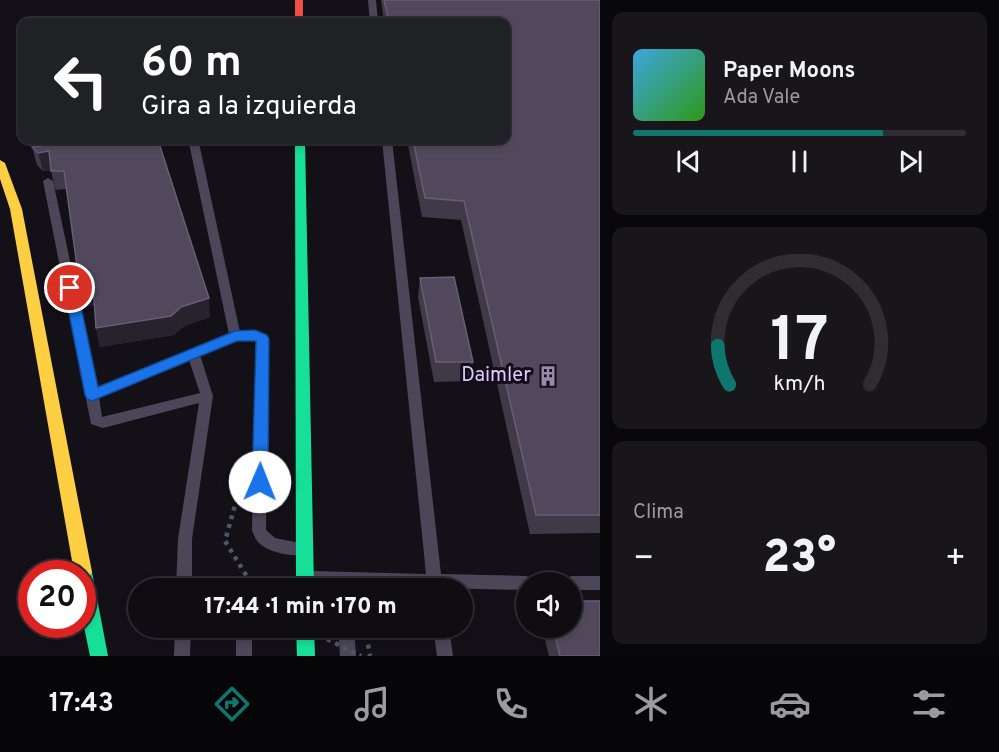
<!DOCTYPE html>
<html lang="es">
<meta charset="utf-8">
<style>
body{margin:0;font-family:Overpass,sans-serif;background:#18151b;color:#f1f3f6;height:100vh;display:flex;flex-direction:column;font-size:22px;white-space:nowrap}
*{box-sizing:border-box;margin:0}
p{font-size:20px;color:#9b9b9f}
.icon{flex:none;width:33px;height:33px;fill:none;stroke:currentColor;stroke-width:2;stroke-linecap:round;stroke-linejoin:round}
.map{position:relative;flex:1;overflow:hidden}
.panel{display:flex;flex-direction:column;gap:12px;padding:12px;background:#08070a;width:399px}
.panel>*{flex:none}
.banner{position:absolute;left:18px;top:18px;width:492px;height:126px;border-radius:12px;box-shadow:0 3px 9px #0003,0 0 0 2px #2f2c32;background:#202124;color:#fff;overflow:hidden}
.buttons{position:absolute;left:516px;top:572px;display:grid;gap:12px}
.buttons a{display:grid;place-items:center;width:66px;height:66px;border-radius:50%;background:#0f0c12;box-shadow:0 3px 9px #0003,0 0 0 2px #2f2c32;font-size:30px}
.speed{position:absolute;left:18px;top:560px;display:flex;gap:12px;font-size:30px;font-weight:700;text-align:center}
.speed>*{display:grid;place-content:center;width:78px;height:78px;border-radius:50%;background:#0f0c12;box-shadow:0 3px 9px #0003,0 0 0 2px #2f2c32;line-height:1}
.speed .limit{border:9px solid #d22;background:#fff;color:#111}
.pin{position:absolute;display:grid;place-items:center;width:51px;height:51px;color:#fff;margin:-26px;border:3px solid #fff;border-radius:50%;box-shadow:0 2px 6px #0007}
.me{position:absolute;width:66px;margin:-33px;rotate:1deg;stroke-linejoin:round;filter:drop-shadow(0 0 4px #0008)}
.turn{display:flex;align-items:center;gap:21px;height:126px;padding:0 24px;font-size:27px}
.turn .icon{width:78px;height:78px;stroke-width:2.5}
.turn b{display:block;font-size:42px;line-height:51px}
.big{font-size:45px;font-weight:800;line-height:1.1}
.panel .tile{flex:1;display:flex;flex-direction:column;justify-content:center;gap:9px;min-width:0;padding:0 21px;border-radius:12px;background:#18151b}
.panel .dial{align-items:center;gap:0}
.dial svg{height:156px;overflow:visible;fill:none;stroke:#2f2c32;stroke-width:7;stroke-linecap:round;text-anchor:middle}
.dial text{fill:#f1f3f6;stroke:none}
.song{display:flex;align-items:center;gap:18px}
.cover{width:72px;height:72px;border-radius:9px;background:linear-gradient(135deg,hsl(200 70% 55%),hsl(110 70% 35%))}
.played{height:6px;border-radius:3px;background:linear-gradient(90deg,#0f766e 75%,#2f2c32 75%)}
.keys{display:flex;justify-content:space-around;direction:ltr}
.heat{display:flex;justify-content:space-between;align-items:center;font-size:33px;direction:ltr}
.trip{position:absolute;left:128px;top:578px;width:345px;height:60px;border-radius:30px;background:#0f0c12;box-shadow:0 3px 9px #0003,0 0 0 2px #2f2c32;font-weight:800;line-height:60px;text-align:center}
.tabs{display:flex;height:96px;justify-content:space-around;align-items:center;background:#060507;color:#9b9b9f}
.tabs .icon{width:42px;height:42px}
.tabs .active{color:#0f766e}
.tabs b{font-size:27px;color:#f1f3f6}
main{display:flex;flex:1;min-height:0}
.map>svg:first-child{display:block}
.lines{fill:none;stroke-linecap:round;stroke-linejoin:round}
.path{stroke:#505764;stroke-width:4.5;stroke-dasharray:4 5;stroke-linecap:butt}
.lane{fill:#4b4658;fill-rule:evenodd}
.fast{fill:#16e098;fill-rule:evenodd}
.slow{fill:#ffcf43;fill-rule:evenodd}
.jam{fill:#f24e42;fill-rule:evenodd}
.path-bridge{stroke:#505764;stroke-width:4.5;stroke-dasharray:4 5;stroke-linecap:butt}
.wall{fill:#403948}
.shaded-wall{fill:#27222d}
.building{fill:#51495b;stroke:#675d74;stroke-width:1.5}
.route{fill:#1a73e8;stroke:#114b97;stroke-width:1.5}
.labels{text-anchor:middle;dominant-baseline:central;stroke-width:6;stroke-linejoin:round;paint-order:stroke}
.poi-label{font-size:20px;fill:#ddccfa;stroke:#130d1b;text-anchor:end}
</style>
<main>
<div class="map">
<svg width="600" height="656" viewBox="0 0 600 656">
<rect width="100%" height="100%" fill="#141018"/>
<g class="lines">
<!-- path -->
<path class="path" d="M 237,498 L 225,541 L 254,588
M 365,627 L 370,656
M 376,627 L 379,640"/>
<!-- lane -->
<path class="lane" d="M 368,0 L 376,0 L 378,22 L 370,22 Z
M 194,140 L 199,143 L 240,332 C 251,331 261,330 268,339 L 266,530 L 275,538 L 305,544 L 308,549 L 305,554 C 293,558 268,552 259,543 C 255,539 254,535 252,530 L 256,341 C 238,335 216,349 200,355 L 213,396 L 192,539 L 192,588 L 176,588 L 178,539 L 199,403 L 103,428 L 91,424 L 43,181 L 48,178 L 53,181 L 97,388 L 229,334 L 189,143 ZM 189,360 L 200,393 L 102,417 L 99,397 Z
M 382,140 L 392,140 L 441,574 L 526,576 L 531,578 L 533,582 L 526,582 L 526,590 L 312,585 L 307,583 L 304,578 L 307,573 L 312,571 L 426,574 Z
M 572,576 L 600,576 L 600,590 L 572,590 L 572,582 L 565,582 L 567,578 Z
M 175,627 L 191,627 L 190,656 L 174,656 Z
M 236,627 L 252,627 L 252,656 L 236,656 Z
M 338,627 L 354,627 L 356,656 L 340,656 Z
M 433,627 L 449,627 L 453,656 L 437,656 Z"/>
<!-- fast -->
<path class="fast" d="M 295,140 L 305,140 L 314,588 L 296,588 Z
M 83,564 L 89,567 L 92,572 L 108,656 L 90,656 L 82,617 L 82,573 L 74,572 L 77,567 Z
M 296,627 L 314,627 L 315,656 L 297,656 Z"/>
<!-- slow -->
<path class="slow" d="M 0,160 L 5,163 L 22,209 L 92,572 L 89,577 L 83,580 L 82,573 L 74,572 L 10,209 L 0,179 Z"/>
<!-- jam -->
<path class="jam" d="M 295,0 L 303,0 L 303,22 L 295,22 Z"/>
<!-- path-bridge -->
<path class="path-bridge" d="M 303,627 L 361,656"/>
</g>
<!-- wall -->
<path class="wall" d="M 381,0 L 600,0 L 600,533 L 530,534 L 461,220 L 422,217 L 407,140 L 506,140 L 506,22 L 384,22 Z
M 41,146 L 210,317 L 184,326 L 174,335 L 100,347 L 96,328 L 94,305 L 84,307 L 66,189 L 55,190 L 51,170 L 43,171 L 37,165 L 32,147 Z
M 420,278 L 473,362 L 470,381 L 434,382 L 418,297 Z
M 542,627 L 572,627 L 600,656 L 549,656 Z"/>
<!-- shaded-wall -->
<path class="shaded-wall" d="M 49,151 L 53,169 L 43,171 L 38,153 Z
M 93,285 L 97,304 L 84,307 L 80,288 Z
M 209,298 L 210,317 L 184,326 L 174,335 L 100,347 L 96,328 L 181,307 Z"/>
<!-- building -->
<path class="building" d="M 384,0 L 600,0 L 600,515 L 536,515 L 464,201 L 425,198 L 413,140 L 506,140 L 506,22 L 389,22 Z
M 40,140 L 158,140 L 209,298 L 181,307 L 171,316 L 96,328 L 93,285 L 80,288 L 64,171 L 51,171 L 49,151 L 38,153 L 32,147 L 41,146 Z
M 454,277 L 473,362 L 436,362 L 420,278 Z
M 572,601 L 600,601 L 600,656 L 560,656 L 553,627 L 572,627 Z"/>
<!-- route -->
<path class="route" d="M 70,284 L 77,288 L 98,387 L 235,331 L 255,330 L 267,335 L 269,339 L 268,482 L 265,487 L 260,489 L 254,487 L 252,482 L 256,341 L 237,341 L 92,401 L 87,399 L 85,395 L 64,288 Z"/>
<!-- icons -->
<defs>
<g id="building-bare" transform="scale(1.62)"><path d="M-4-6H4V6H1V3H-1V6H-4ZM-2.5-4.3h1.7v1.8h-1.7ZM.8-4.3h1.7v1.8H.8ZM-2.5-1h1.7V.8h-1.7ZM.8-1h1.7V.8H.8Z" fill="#978aab" stroke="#130d1b" stroke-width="2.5" paint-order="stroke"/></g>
</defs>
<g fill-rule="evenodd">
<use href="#building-bare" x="548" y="376"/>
</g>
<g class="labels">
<!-- poi labels -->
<g class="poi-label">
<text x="531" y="376">Daimler</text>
</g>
</g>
</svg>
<div class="buttons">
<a><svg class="icon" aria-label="sound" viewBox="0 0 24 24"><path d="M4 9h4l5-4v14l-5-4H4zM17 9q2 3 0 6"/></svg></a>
</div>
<div class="speed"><div class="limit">20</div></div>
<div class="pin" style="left:70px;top:288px;background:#d93025"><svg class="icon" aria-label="arrive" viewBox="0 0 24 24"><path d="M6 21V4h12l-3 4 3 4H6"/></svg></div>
<svg class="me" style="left:260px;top:482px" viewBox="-20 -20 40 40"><circle r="19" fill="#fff"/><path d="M0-13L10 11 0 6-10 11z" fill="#1a73e8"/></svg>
<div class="trip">17:44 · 1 min · 170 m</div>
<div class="banner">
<div class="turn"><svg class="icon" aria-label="left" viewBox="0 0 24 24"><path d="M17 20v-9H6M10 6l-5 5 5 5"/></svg><div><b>60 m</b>Gira a la izquierda</div></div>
</div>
</div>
<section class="panel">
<div class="tile">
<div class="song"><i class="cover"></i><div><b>Paper Moons</b><p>Ada Vale</p></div></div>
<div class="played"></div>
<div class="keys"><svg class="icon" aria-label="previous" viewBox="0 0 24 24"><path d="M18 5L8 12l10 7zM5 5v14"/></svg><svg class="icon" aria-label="pause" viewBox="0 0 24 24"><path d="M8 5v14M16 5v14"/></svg><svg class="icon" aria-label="next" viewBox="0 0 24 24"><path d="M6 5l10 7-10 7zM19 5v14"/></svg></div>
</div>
<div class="tile dial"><svg viewBox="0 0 100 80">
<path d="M14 69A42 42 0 1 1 86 69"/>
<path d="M14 69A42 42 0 0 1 8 49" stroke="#0f766e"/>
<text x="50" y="56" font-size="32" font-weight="700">17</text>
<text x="50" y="72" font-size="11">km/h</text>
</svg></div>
<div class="tile"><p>Clima</p>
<div class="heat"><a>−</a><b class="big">23°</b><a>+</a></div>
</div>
</section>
</main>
<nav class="tabs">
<b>17:43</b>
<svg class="icon active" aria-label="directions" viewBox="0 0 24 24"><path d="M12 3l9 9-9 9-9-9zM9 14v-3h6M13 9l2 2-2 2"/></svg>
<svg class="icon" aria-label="music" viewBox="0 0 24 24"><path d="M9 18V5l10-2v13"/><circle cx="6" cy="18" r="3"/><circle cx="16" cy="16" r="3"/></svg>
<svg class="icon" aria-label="phone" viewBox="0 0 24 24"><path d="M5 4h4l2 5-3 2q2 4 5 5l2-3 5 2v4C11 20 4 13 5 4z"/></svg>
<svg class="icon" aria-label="climate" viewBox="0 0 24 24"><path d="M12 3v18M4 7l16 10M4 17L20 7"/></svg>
<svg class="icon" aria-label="car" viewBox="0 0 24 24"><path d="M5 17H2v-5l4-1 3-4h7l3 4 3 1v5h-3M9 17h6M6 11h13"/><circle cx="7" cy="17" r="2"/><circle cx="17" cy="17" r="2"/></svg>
<svg class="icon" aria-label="filters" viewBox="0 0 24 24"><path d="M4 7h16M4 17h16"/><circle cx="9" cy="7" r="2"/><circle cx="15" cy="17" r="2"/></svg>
</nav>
